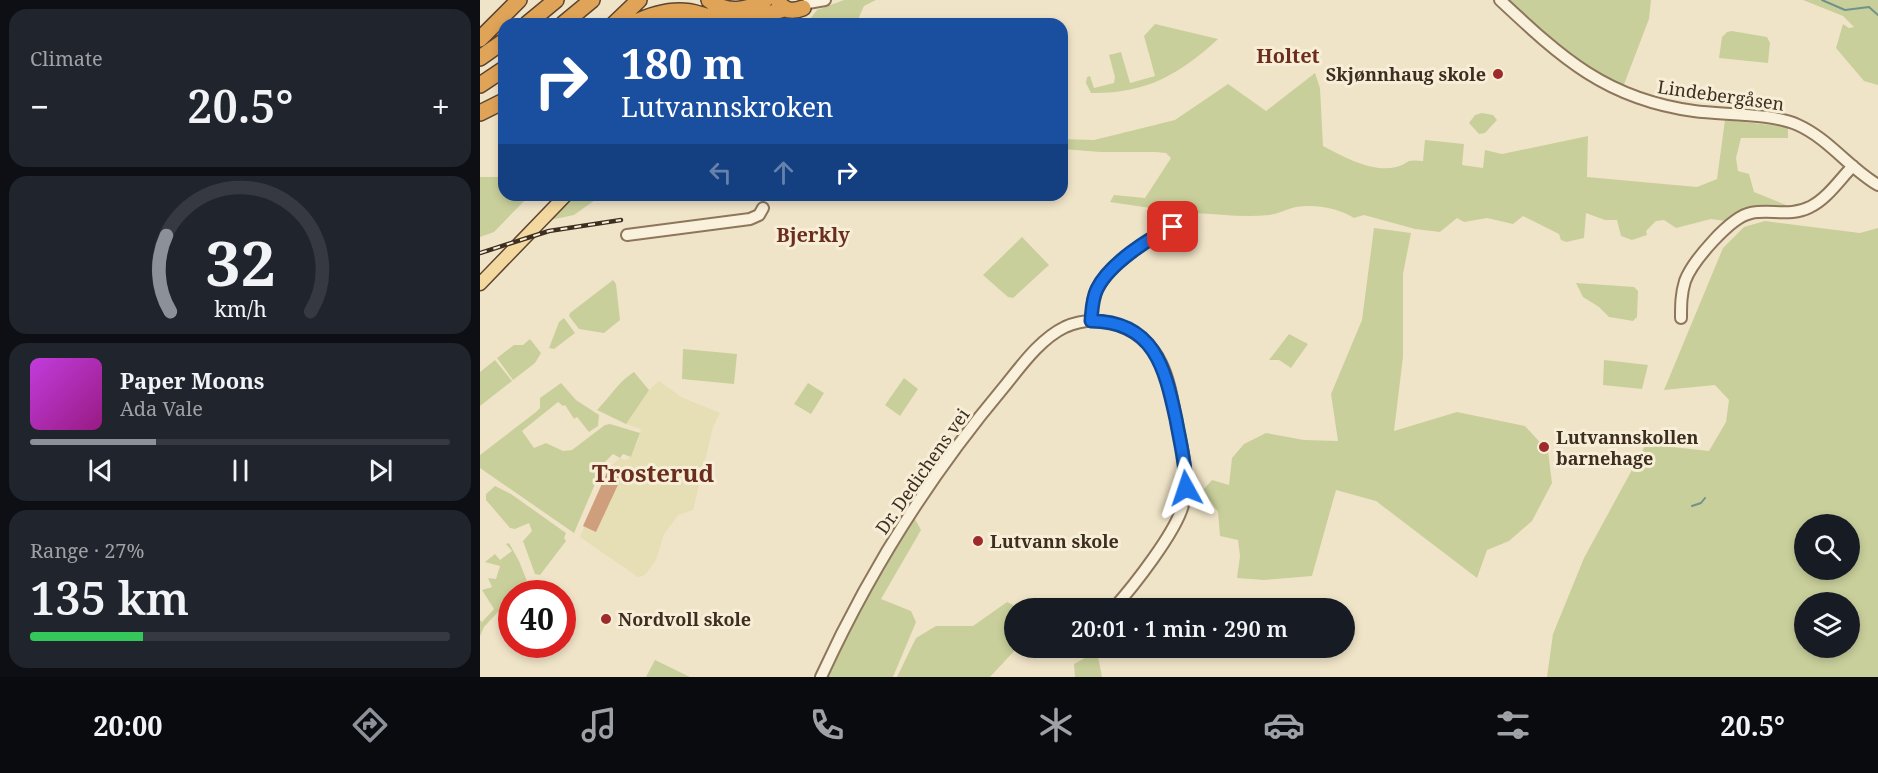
<!DOCTYPE html>
<meta charset="utf-8">
<style>
body{margin:0;font-family:"Noto Serif",serif;background:#20242c;color:#f1f3f6;height:100vh;display:flex;flex-direction:column;font-size:22px;white-space:nowrap}
*{box-sizing:border-box;margin:0}
p{font-size:20px;color:#9ea1a6}
.icon{flex:none;width:33px;height:33px;fill:none;stroke:currentColor;stroke-width:2;stroke-linecap:round;stroke-linejoin:round}
.map{position:relative;flex:1;overflow:hidden}
.panel{display:flex;flex-direction:column;gap:9px;padding:9px;background:#0d0f14;width:480px}
.panel>*{flex:none}
.hud{position:absolute;left:18px;top:18px;width:570px;height:183px;border-radius:18px;box-shadow:0 3px 9px #0003;background:#1a4fa0;color:#fff;overflow:hidden}
.fabs{position:absolute;left:1314px;top:514px;display:grid;gap:12px}
.fabs a{display:grid;place-items:center;width:66px;height:66px;border-radius:50%;background:#171b24;box-shadow:0 3px 9px #0003;font-size:30px}
.speed{position:absolute;left:18px;top:580px;display:flex;gap:12px;font-size:30px;font-weight:700;text-align:center}
.speed>*{display:grid;place-content:center;width:78px;height:78px;border-radius:50%;background:#171b24;box-shadow:0 3px 9px #0003;line-height:1}
.speed .limit{border:9px solid #d22;background:#fff;color:#111}
.pin{position:absolute;display:grid;place-items:center;width:51px;height:51px;color:#fff;margin:-26px;border-radius:12px;box-shadow:0 3px 9px #0006}
.me{position:absolute;width:66px;margin:-33px;rotate:355deg;stroke-linejoin:round;filter:drop-shadow(0 0 4px #0008)}
.turn{display:flex;align-items:center;gap:21px;height:126px;padding:0 24px;font-size:27px}
.turn .icon{width:78px;height:78px;stroke-width:2.5}
.turn b{display:block;font-size:42px;line-height:51px}
.lanes{display:flex;align-items:center;height:57px;padding:0 24px;background:#0003;justify-content:center;gap:30px;direction:ltr}
.lanes .off{opacity:.35}
.big{font-size:45px;font-weight:600;line-height:1.1}
.panel .card{flex:1;display:flex;flex-direction:column;justify-content:center;gap:9px;min-width:0;padding:0 21px;border-radius:18px;background:#20242c}
.panel .dial{align-items:center;gap:0}
.dial svg{height:156px;overflow:visible;fill:none;stroke:#363941;stroke-width:7;stroke-linecap:round;text-anchor:middle}
.dial text{fill:#f1f3f6;stroke:none}
.song{display:flex;align-items:center;gap:18px}
.cover{width:72px;height:72px;border-radius:9px;background:linear-gradient(135deg,hsl(290 70% 55%),hsl(310 70% 35%))}
.played{height:6px;border-radius:3px;background:linear-gradient(90deg,#8c9099 30%,#363941 30%)}
.keys{display:flex;justify-content:space-around;direction:ltr}
.heat{display:flex;justify-content:space-between;align-items:center;font-size:33px;direction:ltr}
.charge{height:9px;border-radius:4px;background:linear-gradient(90deg,#34c759 27%,#363941 0)}
.trip{position:absolute;left:524px;top:598px;width:351px;height:60px;border-radius:30px;background:#171b24;box-shadow:0 3px 9px #0003;font-weight:600;line-height:60px;text-align:center}
.dock{display:flex;height:96px;justify-content:space-around;align-items:center;background:#090b0e;color:#9ea1a6}
.dock .icon{width:42px;height:42px}
.dock .active{color:#8c9099}
.dock b{font-size:27px;color:#f1f3f6}
main{display:flex;flex:1;min-height:0}
.map>svg:first-child{display:block}
.farmland{fill:#e6deb5}
.green{fill:#c9cf9b;fill-rule:evenodd}
.lines{fill:none;stroke-linecap:round;stroke-linejoin:round}
.stream{stroke:#6f938a;stroke-width:2}
.building{fill:#cf9f7d}
.minor-casing{stroke:#8d765c;stroke-width:14}
.major-casing{stroke:#5b4430;stroke-width:15}
.highway-casing{stroke:#5b4430;stroke-width:18}
.minor{stroke:#faf1dc;stroke-width:10}
.major{stroke:#f3d9a0;stroke-width:12}
.highway{stroke:#e0a458;stroke-width:15}
.rail-casing{stroke:#3d2e20;stroke-width:4.5}
.rail{stroke:#f7eed8;stroke-width:2;stroke-dasharray:7;stroke-linecap:butt}
.route-casing{stroke:#114b97;stroke-width:15}
.route{stroke:#1a73e8;stroke-width:10}
.poi-dot{fill:#9e2a2b;stroke:#f7eed8;stroke-width:2}
.labels{text-anchor:middle;dominant-baseline:central;stroke-width:6;stroke-linejoin:round;paint-order:stroke}
.poi-label{font-size:18px;font-weight:bold;fill:#3d2e20;stroke:#f7eed8;text-anchor:start}
.street-label{font-size:18px;fill:#3d2e20;stroke:#f7eed8}
.neighbourhood-label{font-size:20px;font-weight:bold;fill:#6b2e1e;stroke:#f7eed8}
.district-label{font-size:24px;font-weight:bold;fill:#6b2e1e;stroke:#f7eed8}
</style>
<main>
<section class="panel">
<div class="card"><p>Climate</p>
<div class="heat"><a>−</a><b class="big">20.5°</b><a>+</a></div>
</div>
<div class="card dial"><svg viewBox="0 0 100 80">
<path d="M14 69A42 42 0 1 1 86 69"/>
<path d="M14 69A42 42 0 0 1 12 30" stroke="#8c9099"/>
<text x="50" y="56" font-size="32" font-weight="700">32</text>
<text x="50" y="72" font-size="11">km/h</text>
</svg></div>
<div class="card">
<div class="song"><i class="cover"></i><div><b>Paper Moons</b><p>Ada Vale</p></div></div>
<div class="played"></div>
<div class="keys"><svg class="icon" aria-label="previous" viewBox="0 0 24 24"><path d="M18 5L8 12l10 7zM5 5v14"/></svg><svg class="icon" aria-label="pause" viewBox="0 0 24 24"><path d="M8 5v14M16 5v14"/></svg><svg class="icon" aria-label="next" viewBox="0 0 24 24"><path d="M6 5l10 7-10 7zM19 5v14"/></svg></div>
</div>
<div class="card"><p>Range · 27%</p><b class="big">135 km</b><div class="charge"></div></div>
</section>
<div class="map">
<svg width="1398" height="677" viewBox="0 0 1398 677">
<rect width="100%" height="100%" fill="#f0e4c8"/>
<!-- farmland -->
<path class="farmland" d="M 179,381 L 201,397 L 240,413 L 233,427 L 213,510 L 198,515 L 184,534 L 176,560 L 165,575 L 158,577 L 100,537 L 129,468 L 140,458 L 145,460 L 151,457 L 158,441 L 161,429 L 146,424 L 165,394 Z"/>
<!-- green -->
<path class="green" d="M 364,0 L 396,0 L 384,6 L 376,24 L 326,24 L 337,10 Z
M 1026,0 L 1171,0 L 1169,19 L 1143,87 L 1098,62 Z
M 1323,0 L 1398,0 L 1398,85 L 1384,81 L 1356,48 L 1363,24 L 1369,28 L 1374,27 L 1363,16 Z
M 675,24 L 738,39 C 699,75 665,94 611,93 L 606,83 L 607,77 L 610,76 L 614,88 L 634,83 L 635,77 L 629,55 L 641,52 L 650,83 L 675,76 L 664,36 Z
M 1252,31 L 1287,37 L 1290,43 L 1288,63 L 1239,58 L 1242,37 L 1247,32 Z
M 835,73 L 840,88 L 843,146 C 864,157 893,173 916,167 C 931,163 923,159 943,161 L 945,140 L 984,144 L 982,165 L 1003,168 L 1005,150 L 1022,154 L 1108,136 L 1107,177 L 1217,187 L 1237,179 L 1245,120 L 1308,127 L 1308,138 L 1261,138 L 1256,158 L 1258,171 L 1269,174 L 1274,192 L 1311,207 L 1272,208 L 1245,221 L 1231,219 L 1196,228 L 1184,220 L 1176,221 L 1166,231 L 1167,235 L 1152,240 L 1141,236 L 1137,220 L 1125,220 L 1106,213 L 1104,238 L 1086,242 L 1081,240 L 1079,234 L 1043,216 L 1033,224 L 1007,218 L 984,222 L 977,218 L 960,232 L 935,229 L 884,215 L 874,218 C 858,208 835,204 816,207 C 807,209 798,214 789,215 C 764,218 738,214 713,213 L 704,203 L 696,203 L 677,209 L 630,202 L 634,195 L 665,198 L 691,158 L 686,153 L 675,152 L 620,152 L 582,149 L 582,139 L 614,140 L 695,120 L 748,84 L 786,111 Z
M 1002,113 L 1013,115 L 1017,120 L 1005,133 L 999,134 L 989,123 L 995,115 Z
M 0,177 L 24,177 L 24,195 L 50,195 L 14,232 L 0,237 Z
M 97,195 L 122,195 L 94,215 L 70,220 Z
M 1285,221 L 1380,233 L 1398,228 L 1398,677 L 1067,677 L 1073,634 L 1104,558 L 1166,444 L 1229,451 L 1246,422 L 1249,400 L 1235,385 L 1184,390 L 1243,248 L 1264,227 ZM 1324,525 L 1370,525 L 1370,570 L 1324,570 ZM 1324,603 L 1370,603 L 1370,648 L 1324,648 Z
M 894,228 L 931,233 L 923,274 L 923,357 L 914,431 L 977,412 L 1045,426 L 1068,451 L 1072,483 L 1052,521 L 1029,541 L 1007,550 L 997,578 L 896,501 L 856,490 L 832,576 L 784,580 L 757,578 L 760,556 L 758,540 L 740,536 L 738,512 L 723,490 L 732,480 L 749,485 L 752,458 L 764,444 L 786,433 L 824,440 L 858,441 L 851,394 L 882,320 Z
M 542,237 L 569,265 L 533,298 L 528,297 L 503,275 Z
M 133,280 L 136,284 L 140,320 L 124,333 L 99,329 L 89,316 L 90,313 Z
M 1096,283 L 1154,287 L 1158,291 L 1157,317 L 1153,321 L 1129,317 L 1119,307 L 1103,297 Z
M 84,318 L 95,333 L 74,349 L 69,348 L 79,322 Z
M 809,334 L 828,344 L 811,368 L 799,360 L 789,360 Z
M 50,339 L 61,353 L 55,363 L 33,380 L 17,358 L 34,345 L 43,345 Z
M 203,349 L 257,354 L 254,384 L 202,379 Z
M 15,360 L 32,381 L 0,406 L 0,372 Z
M 1124,360 L 1168,365 L 1162,389 L 1123,385 Z
M 154,372 L 169,390 L 146,424 L 117,410 C 130,397 138,382 154,372 Z
M 424,378 L 438,389 L 420,416 L 405,405 Z
M 81,383 L 96,400 L 119,415 L 118,426 L 109,432 L 97,417 L 94,419 L 85,405 L 83,406 L 78,402 L 42,431 L 54,448 L 66,443 L 83,451 L 92,450 L 125,425 L 130,424 L 160,433 L 151,457 L 143,454 L 140,458 L 133,454 L 124,463 L 94,533 L 0,468 L 0,455 L 56,412 L 60,408 L 60,398 Z
M 328,383 L 344,393 L 331,414 L 314,404 Z
M 15,486 L 31,494 L 86,533 L 84,538 L 86,541 L 60,575 L 55,574 L 43,541 L 52,531 L 49,523 L 35,529 L 30,528 L 6,500 L 6,494 Z
M 435,519 L 441,530 L 401,599 L 431,611 L 436,622 L 413,677 L 347,677 L 377,609 Z
M 29,543 L 39,561 L 47,581 L 35,594 L 32,594 L 31,598 L 4,627 L 0,636 L 0,620 L 2,622 L 14,609 L 2,590 L 12,587 L 8,578 L 16,579 L 20,566 L 5,562 L 15,554 L 20,560 L 32,551 L 26,544 Z
M 527,602 L 541,609 L 534,609 L 534,648 L 537,648 L 510,677 L 417,677 L 436,638 L 456,626 L 493,626 Z
M 617,651 L 622,677 L 595,677 L 594,664 Z
M 175,660 L 210,677 L 166,677 Z"/>
<g class="lines">
<!-- stream -->
<path class="stream" d="M 1342,0 L 1365,10 L 1389,7 L 1398,15
M 1212,506 L 1221,503 L 1225,498"/>
</g>
<!-- building -->
<path class="building" d="M 129,468 L 143,474 L 116,532 L 103,526 Z"/>
<g class="lines">
<!-- minor casing -->
<g class="minor-casing">
<path id="minor" d="M 1020,0 C 1082,58 1126,99 1214,111 C 1243,115 1292,113 1318,125 C 1349,139 1369,168 1398,185
M 328,3 L 345,0
M 147,235 L 270,219 L 279,215 L 283,208
M 1201,318 C 1201,305 1201,294 1205,281 C 1212,262 1250,217 1271,213 C 1290,209 1311,217 1330,207 C 1347,199 1360,179 1373,166
M 611,321 C 612,310 612,299 617,289 C 629,265 669,238 693,227
M 341,677 C 389,572 450,475 524,387 C 541,366 560,339 585,327 C 621,311 664,328 681,363 C 691,383 693,407 698,429 C 703,454 710,479 703,505 C 696,532 653,587 633,609"/>
</g>
<!-- major casing -->
<g class="major-casing">
<path id="major" d="M 0,284 L 86,195"/>
</g>
<!-- highway casing -->
<g class="highway-casing">
<path id="highway" d="M 229,0 C 246,14 267,11 285,0
M 299,3 C 305,11 313,12 323,8
M 47,24 L 76,0
M 83,24 L 112,0
M 134,24 L 159,0
M 152,24 C 172,14 197,7 219,14 C 232,17 242,22 255,22 C 271,22 289,13 304,9
M 0,39 L 39,0
M 0,58 L 24,41
M 0,85 L 24,69
M 0,113 L 24,101"/>
</g>
<!-- minor -->
<use href="#minor" class="minor"/>
<!-- major -->
<use href="#major" class="major"/>
<!-- highway -->
<use href="#highway" class="highway"/>
<!-- rail casing -->
<g class="rail-casing">
<path id="rail" d="M 0,253 L 69,231 L 141,220"/>
</g>
<!-- rail -->
<use href="#rail" class="rail"/>
</g>
<g class="lines">
<!-- route casing -->
<g class="route-casing">
<path id="route" d="M 693,227 C 669,238 629,264 617,289 C 612,299 612,310 611,321 C 674,321 685,368 696,419 C 700,442 706,464 706,488"/>
</g>
<!-- route -->
<use href="#route" class="route"/>
</g>
<!-- markers -->
<g class="poi-dot">
<circle cx="1018" cy="74" r="6"/>
<circle cx="1064" cy="447" r="6"/>
<circle cx="498" cy="541" r="6"/>
<circle cx="126" cy="619" r="6"/>
</g>
<g class="labels">
<!-- poi labels -->
<g class="poi-label">
<text x="1006" y="74" text-anchor="end">Skjønnhaug skole</text>
<text x="1076" y="437">Lutvannskollen<tspan x="1076" dy="21">barnehage</tspan></text>
<text x="510" y="541">Lutvann skole</text>
<text x="138" y="619">Nordvoll skole</text>
</g>
<!-- street labels -->
<g class="street-label">
<text transform="translate(1241 95) rotate(8)">Lindebergåsen</text>
<text transform="translate(442 471) rotate(-55)">Dr. Dedichens vei</text>
</g>
<!-- neighbourhood labels -->
<g class="neighbourhood-label">
<text x="808" y="55">Holtet</text>
<text x="333" y="234">Bjerkly</text>
</g>
<!-- district labels -->
<g class="district-label">
<text x="173" y="472">Trosterud</text>
</g>
</g>
</svg>
<div class="fabs">
<a><svg class="icon" aria-label="search" viewBox="0 0 24 24"><circle cx="10" cy="10" r="6"/><path d="M15 15l6 6"/></svg></a>
<a><svg class="icon" aria-label="layers" viewBox="0 0 24 24"><path d="M12 4l9 5-9 5-9-5zM3 14l9 5 9-5"/></svg></a>
</div>
<div class="speed"><div class="limit">40</div></div>
<div class="pin" style="left:693px;top:227px;background:#d93025"><svg class="icon" aria-label="arrive" viewBox="0 0 24 24"><path d="M6 21V4h12l-3 4 3 4H6"/></svg></div>
<svg class="me" style="left:706px;top:488px" viewBox="-20 -20 40 40"><path d="M0-17L14 15 0 8-14 15z" fill="#1a73e8" stroke="#fff" stroke-width="4"/></svg>
<div class="trip">20:01 · 1 min · 290 m</div>
<div class="hud">
<div class="turn"><svg class="icon" aria-label="right" viewBox="0 0 24 24"><path d="M7 20v-9h11M14 6l5 5-5 5"/></svg><div><b>180 m</b>Lutvannskroken</div></div>
<div class="lanes"><svg class="icon off" aria-label="left" viewBox="0 0 24 24"><path d="M17 20v-9H6M10 6l-5 5 5 5"/></svg><svg class="icon off" aria-label="ahead" viewBox="0 0 24 24"><path d="M12 20V5M6 11l6-6 6 6"/></svg><svg class="icon" aria-label="right" viewBox="0 0 24 24"><path d="M7 20v-9h11M14 6l5 5-5 5"/></svg></div>
</div>
</div>
</main>
<nav class="dock">
<b>20:00</b>
<svg class="icon active" aria-label="directions" viewBox="0 0 24 24"><path d="M12 3l9 9-9 9-9-9zM9 14v-3h6M13 9l2 2-2 2"/></svg>
<svg class="icon" aria-label="music" viewBox="0 0 24 24"><path d="M9 18V5l10-2v13"/><circle cx="6" cy="18" r="3"/><circle cx="16" cy="16" r="3"/></svg>
<svg class="icon" aria-label="phone" viewBox="0 0 24 24"><path d="M5 4h4l2 5-3 2q2 4 5 5l2-3 5 2v4C11 20 4 13 5 4z"/></svg>
<svg class="icon" aria-label="climate" viewBox="0 0 24 24"><path d="M12 3v18M4 7l16 10M4 17L20 7"/></svg>
<svg class="icon" aria-label="car" viewBox="0 0 24 24"><path d="M5 17H2v-5l4-1 3-4h7l3 4 3 1v5h-3M9 17h6M6 11h13"/><circle cx="7" cy="17" r="2"/><circle cx="17" cy="17" r="2"/></svg>
<svg class="icon" aria-label="filters" viewBox="0 0 24 24"><path d="M4 7h16M4 17h16"/><circle cx="9" cy="7" r="2"/><circle cx="15" cy="17" r="2"/></svg>
<b>20.5°</b>
</nav>
